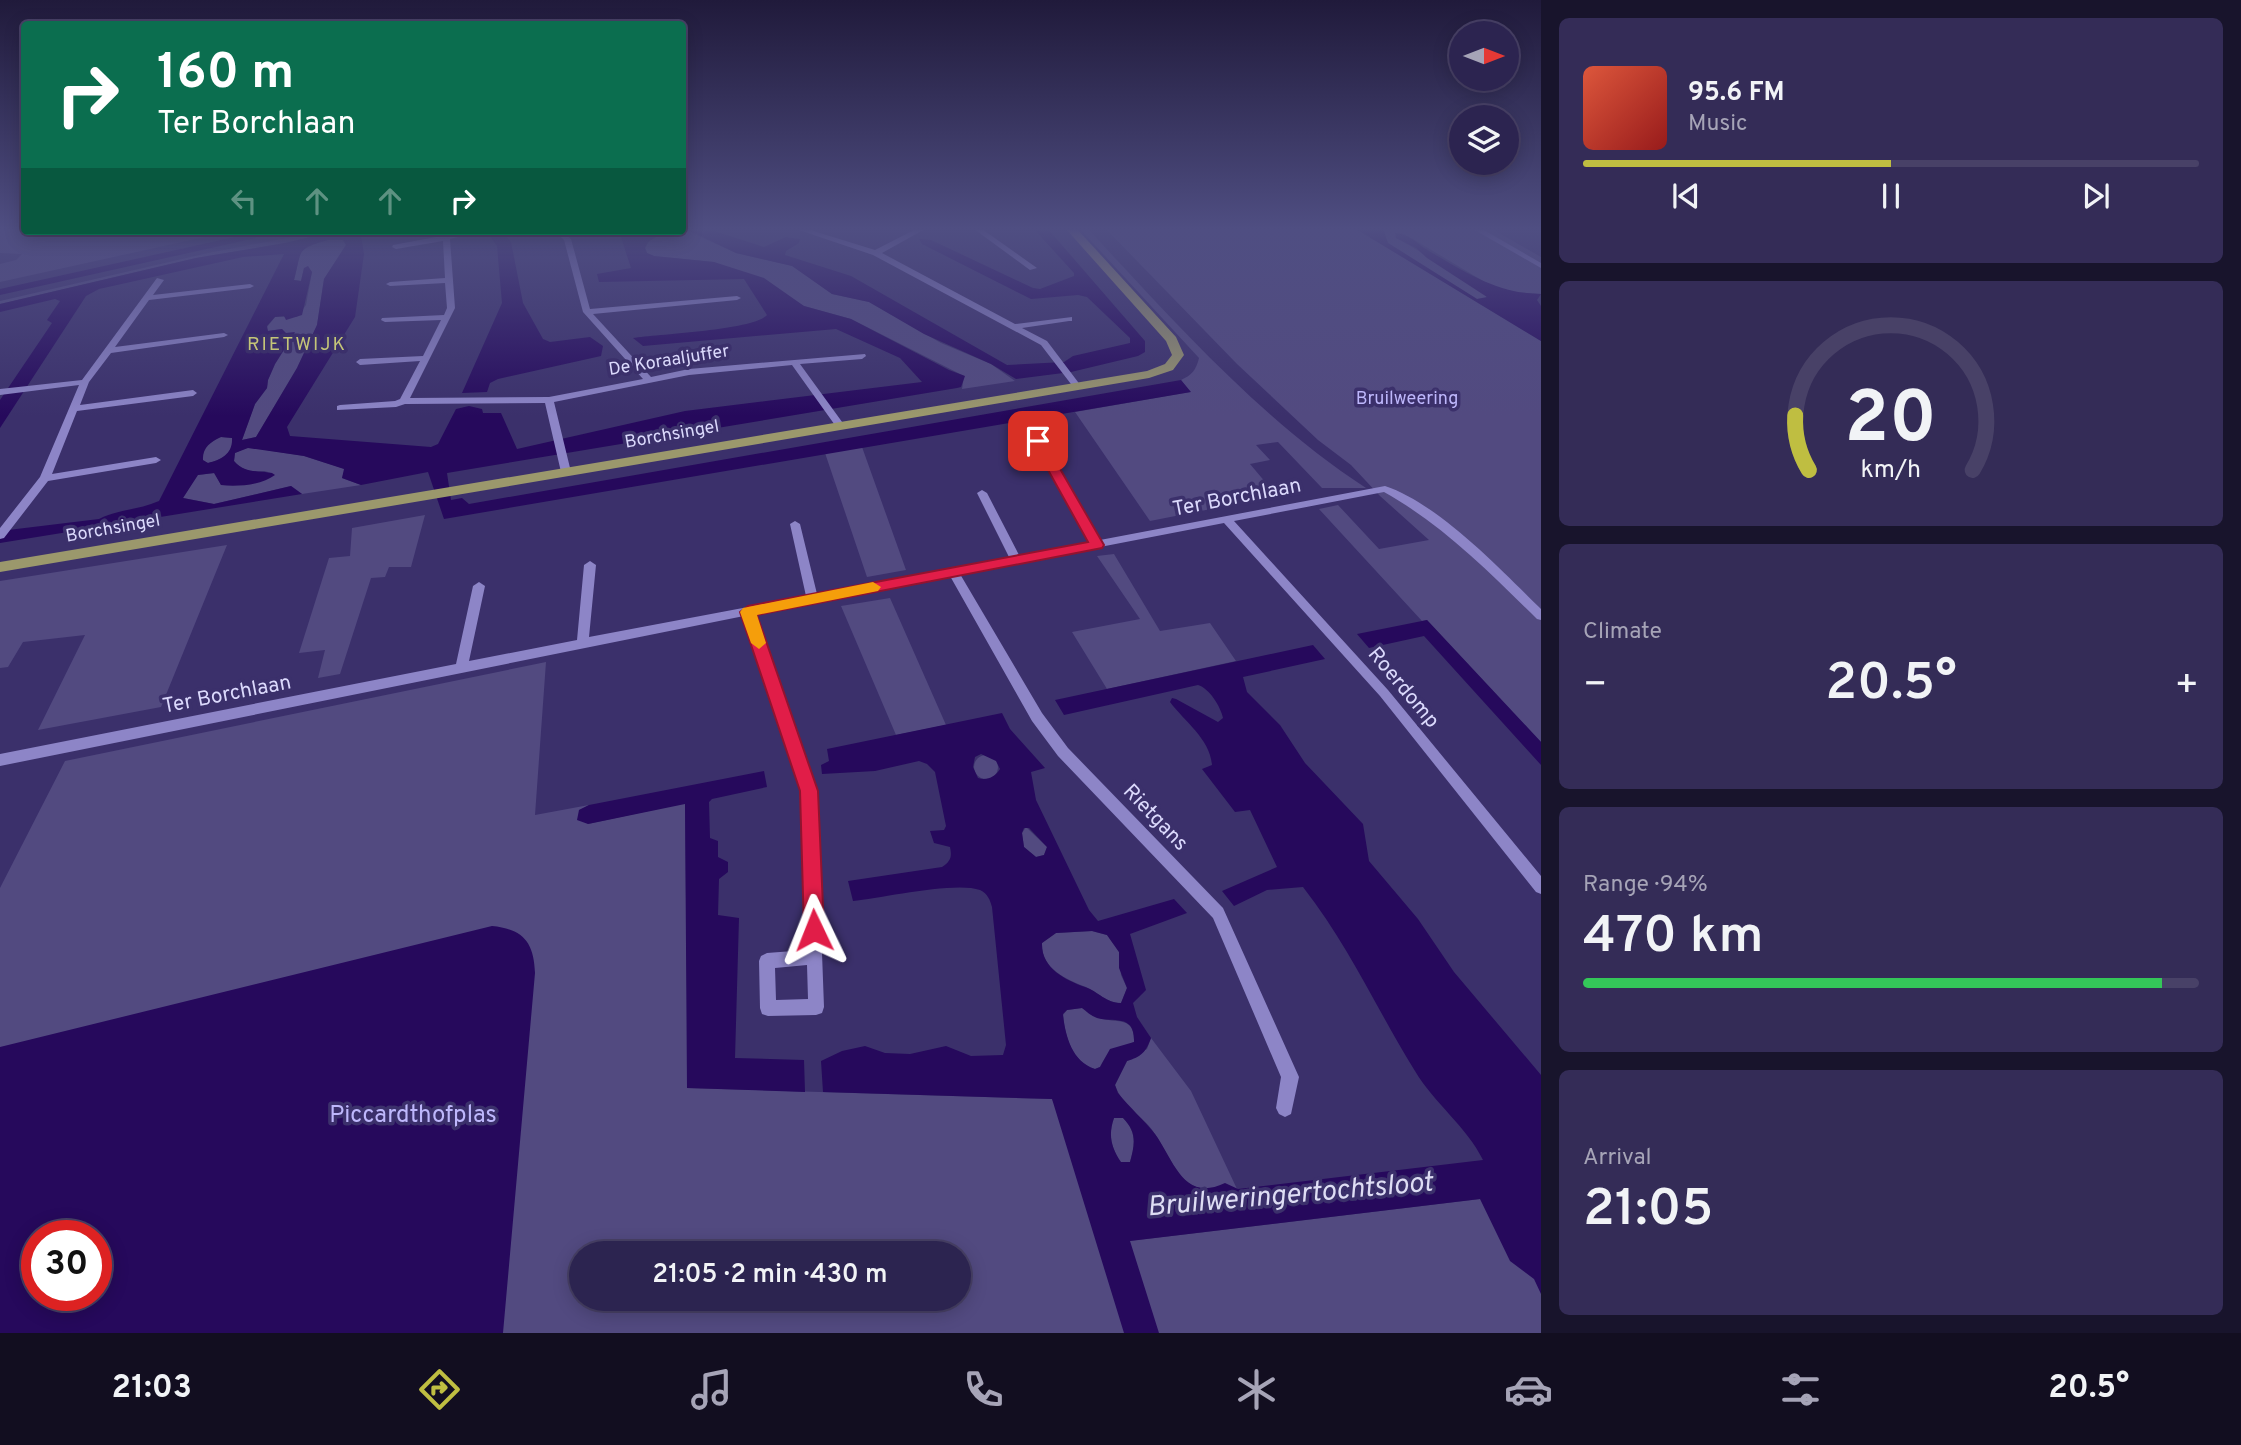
<!DOCTYPE html>
<meta charset="utf-8">
<style>
body{margin:0;font-family:Overpass,sans-serif;background:#342c57;color:#f1f3f6;height:100vh;display:flex;flex-direction:column;font-size:26px;white-space:nowrap}
*{box-sizing:border-box;margin:0}
p{font-size:23px;color:#a6a4b7}
.icon{flex:none;width:38px;height:38px;fill:none;stroke:currentColor;stroke-width:2;stroke-linecap:round;stroke-linejoin:round}
.map{position:relative;flex:1;overflow:hidden}
.side{display:flex;flex-direction:column;gap:18px;padding:18px;background:#18142c;width:700px}
.side>*{flex:none}
.top-card{position:absolute;left:21px;top:21px;width:665px;height:214px;border-radius:7px;box-shadow:0 4px 18px #0003,0 0 0 2px #484167;background:#0b6e4f;color:#fff;overflow:hidden}
.needle{width:46px;rotate:90deg}
.controls{position:absolute;left:1449px;top:21px;display:grid;gap:14px}
.controls a{display:grid;place-items:center;width:70px;height:70px;border-radius:50%;background:#2c2450;box-shadow:0 4px 18px #0003,0 0 0 2px #484167;font-size:35px}
.speed{position:absolute;left:21px;top:1220px;display:flex;gap:14px;font-size:35px;font-weight:700;text-align:center}
.speed>*{display:grid;place-content:center;width:91px;height:91px;border-radius:50%;background:#2c2450;box-shadow:0 4px 18px #0003,0 0 0 2px #484167;line-height:1}
.speed .limit{border:10px solid #d22;background:#fff;color:#111}
.pin{position:absolute;display:grid;place-items:center;width:60px;height:60px;color:#fff;margin:-30px;border-radius:14px;box-shadow:0 4px 10px #0006}
.me{position:absolute;width:77px;margin:-38px;rotate:358deg;stroke-linejoin:round;filter:drop-shadow(0 0 5px #0008)}
.turn{display:flex;align-items:center;gap:24px;height:147px;padding:0 21px;font-size:32px}
.turn .icon{width:91px;height:91px;stroke-width:2.5}
.turn b{display:block;font-size:49px;line-height:60px}
.lanes{display:flex;align-items:center;height:66px;padding:0 21px;background:#0003;justify-content:center;gap:35px;direction:ltr}
.lanes .off{opacity:.35}
.big{font-size:52px;font-weight:600;line-height:1.1}
.side .tile{flex:1;display:flex;flex-direction:column;justify-content:center;gap:10px;min-width:0;padding:0 24px;border-radius:10px;background:#342c57}
.side .dial{align-items:center;gap:0}
.dial svg{height:182px;overflow:visible;fill:none;stroke:#484167;stroke-width:7;stroke-linecap:round;text-anchor:middle}
.dial text{fill:#f1f3f6;stroke:none}
.song{display:flex;align-items:center;gap:21px}
.cover{width:84px;height:84px;border-radius:10px;background:linear-gradient(135deg,hsl(10 70% 55%),hsl(0 70% 35%))}
.played{height:7px;border-radius:4px;background:linear-gradient(90deg,#bfbe41 50%,#484167 50%)}
.keys{display:flex;justify-content:space-around;direction:ltr}
.heat{display:flex;justify-content:space-between;align-items:center;font-size:38px;direction:ltr}
.charge{height:10px;border-radius:5px;background:linear-gradient(90deg,#34c759 94%,#484167 0)}
.trip{position:absolute;left:569px;top:1241px;width:402px;height:70px;border-radius:35px;background:#2c2450;box-shadow:0 4px 18px #0003,0 0 0 2px #484167;font-weight:600;line-height:70px;text-align:center}
.tabs{display:flex;height:112px;justify-content:space-around;align-items:center;background:#120e20;color:#a6a4b7}
.tabs .icon{width:49px;height:49px}
.tabs .on{color:#bfbe41}
.tabs b{font-size:32px;color:#f1f3f6}
main{display:flex;flex:1;min-height:0}
.map>svg:first-child{display:block}
.green{fill:#524a80;fill-rule:evenodd}
.water{fill:#26095c;fill-rule:evenodd}
.lines{fill:none;stroke-linecap:round;stroke-linejoin:round}
.minor{fill:#8d85c7;fill-rule:evenodd}
.major{fill:#9b986c;fill-rule:evenodd}
.route{fill:#e11d48;stroke:#92132f;stroke-width:2}
.slow{fill:#f59e0b}
.labels{text-anchor:middle;dominant-baseline:central;stroke-width:7;stroke-linejoin:round;paint-order:stroke}
.far-street-label{font-size:18px;fill:#dbd9fc;stroke:#3b306b}
.far-park-label{font-size:18px;fill:#beb7fc;stroke:#3b306b}
.far-neighbourhood-label{font-size:19px;letter-spacing:2px;fill:#c4c578;stroke:#3b306b}
.street-label{font-size:21px;fill:#dbd9fc;stroke:#3b306b}
.near-park-label{font-size:24px;fill:#beb7fc;stroke:#3b306b}
.near-water-label{font-size:28px;font-style:italic;fill:#deddf4;stroke:#3b306b}
</style>
<main>
<div class="map">
<svg width="1541" height="1333" viewBox="0 0 1541 1333">
<rect width="100%" height="100%" fill="#3b306b"/>
<!-- green -->
<path class="green" d="M 0,229 L 137,231 L 138,233 L 232,231 L 0,282 L 0,264 L 16,260 L 22,254 L 0,253 Z
M 683,229 L 736,253 L 793,266 L 832,294 L 869,302 L 941,343 L 991,364 L 1015,381 L 962,389 L 964,376 L 851,319 L 804,306 L 714,262 L 654,256 L 647,253 L 645,248 L 654,233 L 651,231 Z
M 1080,229 L 1088,229 C 1174,321 1260,419 1366,488 L 1322,488 L 1278,442 L 1256,445 L 1270,460 L 1250,464 L 1277,496 L 1150,521 L 1075,412 L 1190,392 L 1181,380 C 1192,375 1196,370 1199,358 Z
M 1106,229 L 1356,229 L 1541,341 L 1541,742 L 1427,620 L 1422,621 L 1319,509 L 1338,505 L 1379,549 L 1429,540 L 1380,496 L 1351,465 L 1318,440 L 1237,364 Z
M 1383,229 L 1492,229 L 1541,257 L 1541,294 L 1516,292 L 1493,287 L 1413,239 L 1401,233 L 1396,238 C 1426,254 1455,275 1484,293 L 1487,298 L 1477,299 L 1388,243 Z
M 323,231 L 336,231 L 285,243 L 196,258 L 0,304 L 0,301 L 208,253 Z
M 328,240 L 343,240 L 346,245 L 324,279 L 317,325 L 297,368 L 256,437 L 242,440 L 255,404 L 267,388 L 268,380 L 275,364 L 295,333 L 285,333 L 282,329 L 267,331 L 267,327 L 275,317 L 297,317 L 306,305 L 312,272 L 304,268 L 301,281 L 294,280 C 302,251 294,249 328,240 Z
M 221,437 L 233,438 C 233,454 221,460 208,463 L 203,461 C 202,448 210,442 221,437 Z
M 248,447 L 304,456 L 345,469 L 342,478 L 361,485 L 302,494 L 291,486 L 214,504 L 183,498 L 197,475 L 215,473 L 221,485 L 268,471 C 254,472 243,472 234,461 L 235,453 Z
M 862,447 L 906,570 L 867,577 L 825,453 Z
M 425,515 L 411,567 L 389,567 L 385,577 L 371,578 L 340,674 L 318,678 L 325,650 L 299,653 L 329,558 L 350,556 L 352,528 Z
M 227,545 L 161,707 L 38,730 L 85,635 L 23,642 L 8,667 L 0,668 L 0,581 Z
M 1114,554 L 1160,631 L 1210,623 L 1236,661 L 1107,689 L 1072,632 L 1140,619 L 1097,556 Z
M 890,598 L 946,725 L 896,735 L 841,606 Z
M 546,662 L 535,815 L 589,805 L 579,810 L 588,824 L 685,803 L 688,1088 L 1052,1099 L 1129,1241 L 1480,1199 L 1541,1188 L 1541,1333 L 0,1333 L 0,888 L 65,761 ZM 37,1236 L 96,1236 L 96,1295 L 37,1295 ZM 581,1253 L 959,1253 L 959,1298 L 581,1298 Z
M974 767a12 12 0 1 1 24 0a12 12 0 1 1-24 0Z
M 1026,827 L 1047,847 L 1044,855 L 1036,857 L 1024,847 L 1022,833 Z
M 1092,931 L 1107,935 L 1119,952 L 1121,975 L 1127,988 L 1121,1003 C 1106,1003 1099,993 1086,987 C 1065,979 1041,968 1042,943 L 1056,933 Z
M 1082,1008 C 1089,1011 1096,1017 1103,1019 C 1119,1023 1135,1017 1134,1042 C 1113,1052 1113,1042 1100,1067 L 1095,1069 C 1072,1062 1065,1036 1063,1015 L 1067,1010 Z
M 1151,1038 L 1191,1091 L 1237,1189 L 1225,1184 C 1181,1205 1171,1152 1149,1126 C 1137,1113 1121,1103 1115,1085 L 1127,1061 L 1147,1049 Z
M 1114,1118 L 1123,1118 C 1137,1132 1135,1144 1130,1162 L 1121,1163 C 1111,1147 1108,1135 1114,1118 Z"/>
<!-- water -->
<path class="water" d="M 686,229 L 708,229 L 764,247 L 786,237 L 800,239 L 799,243 L 786,251 L 785,255 L 851,276 L 1007,365 L 1064,362 L 1073,356 L 1130,343 L 1130,338 L 1087,297 L 1078,295 L 1031,299 L 922,244 L 919,239 L 931,240 L 1033,288 L 1040,289 L 1074,276 L 1074,273 L 1034,229 L 1048,229 L 1145,341 L 1145,352 L 1138,356 L 1071,372 L 1016,379 L 991,364 L 924,334 L 869,302 L 832,294 L 792,266 L 736,253 Z
M 1356,229 L 1383,229 L 1388,243 L 1477,299 L 1487,297 L 1427,258 L 1416,248 L 1396,238 L 1395,233 C 1410,234 1417,244 1429,251 C 1465,272 1498,294 1541,294 L 1537,300 L 1541,306 L 1541,341 Z
M 262,231 L 287,231 L 0,295 L 0,289 Z
M 336,231 L 365,231 L 361,235 L 364,254 L 355,317 L 287,427 L 290,436 L 431,447 L 438,444 L 456,409 L 469,406 L 482,409 L 483,413 L 501,413 L 517,449 L 685,411 L 922,382 L 900,358 L 836,329 L 643,346 L 633,338 C 659,334 754,330 767,315 L 744,279 L 599,282 L 597,274 L 631,268 L 619,231 L 651,231 L 656,237 L 648,242 L 645,248 L 647,253 L 654,256 L 714,262 L 764,278 L 804,306 L 851,319 L 949,370 L 965,376 L 961,387 L 957,388 L 447,473 L 451,500 L 462,498 L 469,504 L 1181,380 L 1191,392 L 444,519 L 428,472 L 361,485 L 342,478 L 344,469 L 304,456 L 248,448 L 235,453 L 234,461 C 245,474 258,470 272,473 L 275,475 C 262,485 237,487 221,485 L 214,473 L 198,475 L 183,498 L 214,504 L 291,486 L 302,494 L 0,543 L 0,531 L 99,519 C 119,509 139,510 159,501 L 284,254 L 243,257 L 99,289 L 86,296 L 0,428 L 0,400 L 52,323 L 47,320 L 60,301 L 55,299 L 0,312 L 0,304 L 196,258 L 285,243 ZM 328,240 L 343,240 L 346,245 L 324,279 L 317,325 L 297,368 L 256,437 L 242,440 L 255,404 L 267,388 L 268,380 L 275,364 L 295,332 L 286,333 L 282,329 L 268,331 L 267,326 L 275,317 L 284,316 L 286,320 L 302,315 L 312,272 L 308,266 L 304,268 L 301,281 L 294,280 C 302,251 295,249 328,240 ZM 221,437 L 232,438 C 233,454 221,460 208,463 L 203,460 C 202,448 210,442 221,437 Z
M 486,231 L 502,231 L 511,242 L 523,303 L 543,339 L 550,342 L 590,337 L 603,346 L 601,356 L 498,379 L 490,383 L 487,392 L 462,393 L 502,303 L 497,246 Z
M 1427,620 L 1541,742 L 1541,765 L 1424,636 L 1369,648 L 1357,634 Z
M 1313,645 L 1325,659 L 1243,677 L 1247,692 L 1280,725 L 1305,763 L 1363,824 L 1369,861 L 1418,919 L 1454,972 L 1541,1075 L 1541,1294 L 1534,1279 L 1510,1261 L 1480,1199 L 1130,1241 L 1159,1333 L 1124,1333 L 1052,1099 L 823,1092 L 821,1061 L 842,1051 L 865,1046 L 885,1053 L 910,1054 L 946,1046 L 971,1056 L 1003,1055 L 1006,1045 L 992,907 C 990,900 988,894 980,890 C 956,881 881,898 853,901 L 848,881 L 942,867 C 951,861 952,857 950,847 L 934,843 L 930,831 L 944,830 L 946,826 L 935,772 L 927,764 L 919,761 L 875,771 L 822,774 L 821,765 L 829,761 L 827,749 L 1002,713 L 1010,729 L 1045,768 L 1031,772 L 1036,800 L 1089,910 L 1098,921 L 1174,899 L 1187,913 L 1130,934 L 1146,990 L 1133,1003 L 1137,1017 L 1151,1038 C 1146,1052 1141,1057 1127,1061 L 1115,1085 L 1118,1093 C 1130,1108 1144,1120 1155,1134 C 1174,1160 1183,1203 1225,1183 L 1238,1189 L 1483,1160 C 1467,1127 1434,1103 1415,1071 C 1376,1008 1349,946 1303,887 L 1267,890 L 1234,906 L 1222,891 L 1277,867 L 1250,810 L 1235,812 L 1202,769 L 1212,765 C 1210,739 1185,722 1170,702 L 1172,698 L 1176,699 L 1218,722 L 1223,718 C 1221,707 1209,688 1198,685 L 1064,715 L 1055,700 ZM 981,754 L 996,761 L 1000,769 C 995,777 987,781 978,778 L 973,767 L 975,757 ZM 1024,828 L 1029,828 L 1047,847 L 1044,855 L 1036,857 L 1024,847 L 1022,833 ZM 1092,931 L 1107,935 L 1119,952 L 1119,968 L 1127,988 L 1121,1003 C 1106,1003 1099,992 1085,987 C 1065,980 1041,968 1042,943 L 1056,933 ZM 1082,1008 C 1086,1011 1091,1016 1097,1018 C 1113,1023 1135,1013 1134,1042 L 1110,1049 L 1100,1067 L 1095,1069 C 1072,1062 1065,1035 1063,1014 L 1067,1010 ZM 1114,1118 L 1123,1118 C 1137,1132 1135,1144 1130,1162 L 1121,1162 C 1111,1147 1108,1135 1114,1118 Z
M 764,771 L 767,787 L 712,799 L 709,802 L 710,838 L 718,841 L 718,857 L 728,862 L 728,872 L 719,879 L 718,915 L 739,918 L 735,1058 L 804,1060 L 805,1092 L 687,1088 L 685,804 L 588,824 L 577,820 L 579,810 L 589,805 Z
M 492,926 C 523,929 534,942 535,973 L 503,1333 L 0,1333 L 0,1047 ZM 37,1236 L 96,1236 L 96,1295 L 37,1295 Z"/>
<g class="lines">
<!-- minor -->
<path class="minor" d="M 796,229 L 807,229 L 875,250 L 916,229 L 925,229 L 882,253 L 1015,324 L 1072,317 L 1072,321 L 1069,321 L 1022,328 L 1047,341 L 1081,386 L 1074,388 L 1041,345 L 873,255 Z
M 974,229 L 982,229 L 1037,268 L 1030,270 Z
M 1473,229 L 1482,229 L 1541,263 L 1541,268 Z
M 468,231 L 482,231 L 450,239 L 455,308 L 410,398 L 549,397 L 643,379 L 583,312 L 564,240 L 554,231 L 562,231 L 571,239 L 590,309 L 737,296 L 741,298 L 737,300 L 593,314 L 651,377 L 689,369 L 865,354 L 866,356 L 862,359 L 800,364 L 845,426 L 840,429 L 837,428 L 792,365 L 689,375 L 554,402 L 571,472 L 566,475 L 561,472 L 545,403 L 405,404 L 396,407 L 337,410 L 337,406 L 340,405 L 395,401 L 400,399 L 420,361 L 360,365 L 356,362 L 360,359 L 423,356 L 441,320 L 385,322 L 381,320 L 382,318 L 444,315 L 447,308 L 445,283 L 390,286 L 386,284 L 390,282 L 445,278 L 443,241 L 396,249 L 392,247 L 393,245 Z
M 157,278 L 164,280 L 153,295 L 250,284 L 254,286 L 250,288 L 149,300 L 115,347 L 224,333 L 228,335 L 224,337 L 111,353 L 89,382 L 80,405 L 193,390 L 197,393 L 193,396 L 77,411 L 52,474 L 156,457 L 161,460 L 156,463 L 48,481 L 4,538 L 0,539 L 0,528 L 40,477 L 79,385 L 0,395 L 0,389 L 82,380 Z
M 1038,438 L 1043,441 L 1100,540 L 1385,486 C 1439,504 1500,569 1541,609 L 1541,620 L 1537,619 C 1489,572 1443,525 1384,492 L 1234,521 L 1388,690 L 1541,876 L 1541,894 L 1536,892 L 1380,696 L 1224,523 L 960,574 L 1042,713 L 1068,748 L 1223,908 L 1299,1077 L 1291,1114 L 1285,1117 L 1279,1114 L 1276,1108 L 1281,1077 L 1213,918 L 1058,756 L 1032,721 L 950,576 L 755,614 L 816,791 L 824,1007 L 822,1013 L 816,1015 L 768,1016 L 762,1014 L 760,1008 L 759,961 L 761,956 L 767,953 L 806,950 L 802,791 L 744,616 L 0,766 L 0,754 L 456,664 L 473,586 L 479,582 L 485,586 L 469,661 L 577,640 L 584,565 L 590,561 L 596,565 L 589,637 L 806,596 L 790,524 L 795,521 L 800,524 L 817,594 L 1009,557 L 977,493 L 982,490 L 987,493 L 1019,555 L 1090,542 L 1033,441 ZM 807,965 L 808,999 L 776,1000 L 775,968 Z"/>
<!-- major -->
<path class="major" d="M 1066,229 L 1077,229 L 1176,337 L 1184,355 L 1173,370 L 1149,378 L 0,572 L 0,562 L 1147,371 L 1165,364 L 1172,355 L 1166,341 Z"/>
</g>
<!-- sky -->
<linearGradient id="sky" x2="0" y2="1"><stop stop-color="#201a3b"/><stop offset="0.55" stop-color="#4f4e82"/><stop offset="1" stop-color="#4f4e82" stop-opacity="0"/></linearGradient>
<rect width="1541" height="416" fill="url(#sky)"/>
<!-- route -->
<path class="route" d="M 1038,437 L 1044,441 L 1104,545 L 1102,548 L 757,615 L 818,791 L 824,930 L 821,936 L 814,939 L 807,936 L 804,930 L 800,791 L 740,612 L 748,606 L 1088,542 L 1032,441 Z"/>
<!-- slow -->
<path class="slow" d="M 873,582 L 881,587 L 878,591 L 757,615 L 766,643 L 759,649 L 751,643 L 740,612 L 743,608 Z"/>
<g class="labels">
<!-- far-street labels -->
<g class="far-street-label">
<text transform="translate(669 361) rotate(-9)">De Koraaljuffer</text>
<text transform="translate(672 435) rotate(-10)">Borchsingel</text>
<text transform="translate(113 529) rotate(-10)">Borchsingel</text>
</g>
<!-- far-park labels -->
<g class="far-park-label">
<text x="1407" y="399">Bruilweering</text>
</g>
<!-- far-neighbourhood labels -->
<g class="far-neighbourhood-label">
<text x="297" y="345">RIETWIJK</text>
</g>
<!-- street labels -->
<g class="street-label">
<text transform="translate(1237 498) rotate(-11)">Ter Borchlaan</text>
<text transform="translate(1403 688) rotate(50)">Roerdomp</text>
<text transform="translate(227 695) rotate(-11)">Ter Borchlaan</text>
<text transform="translate(1155 818) rotate(46)">Rietgans</text>
</g>
<!-- near-park labels -->
<g class="near-park-label">
<text x="413" y="1116">Piccardthofplas</text>
</g>
<!-- near-water labels -->
<g class="near-water-label">
<text transform="translate(1290 1196) rotate(-5)">Bruilweringertochtsloot</text>
</g>
</g>
</svg>
<div class="controls">
<a><svg class="needle" viewBox="-14 -14 28 28"><path d="M0-13l5 13h-10z" fill="#e53935"/><path d="M0 13l5-13h-10z" fill="#a6a4b7"/></svg></a>
<a><svg class="icon" aria-label="layers" viewBox="0 0 24 24"><path d="M12 4l9 5-9 5-9-5zM3 14l9 5 9-5"/></svg></a>
</div>
<div class="speed"><div class="limit">30</div></div>
<div class="pin" style="left:1038px;top:441px;background:#d93025"><svg class="icon" aria-label="arrive" viewBox="0 0 24 24"><path d="M6 21V4h12l-3 4 3 4H6"/></svg></div>
<svg class="me" style="left:814px;top:930px" viewBox="-20 -20 40 40"><path d="M0-17L14 15 0 8-14 15z" fill="#e11d48" stroke="#fff" stroke-width="4"/></svg>
<div class="trip">21:05 · 2 min · 430 m</div>
<div class="top-card">
<div class="turn"><svg class="icon" aria-label="right" viewBox="0 0 24 24"><path d="M7 20v-9h11M14 6l5 5-5 5"/></svg><div><b>160 m</b>Ter Borchlaan</div></div>
<div class="lanes"><svg class="icon off" aria-label="left" viewBox="0 0 24 24"><path d="M17 20v-9H6M10 6l-5 5 5 5"/></svg><svg class="icon off" aria-label="ahead" viewBox="0 0 24 24"><path d="M12 20V5M6 11l6-6 6 6"/></svg><svg class="icon off" aria-label="ahead" viewBox="0 0 24 24"><path d="M12 20V5M6 11l6-6 6 6"/></svg><svg class="icon" aria-label="right" viewBox="0 0 24 24"><path d="M7 20v-9h11M14 6l5 5-5 5"/></svg></div>
</div>
</div>
<section class="side">
<div class="tile">
<div class="song"><i class="cover"></i><div><b>95.6 FM</b><p>Music</p></div></div>
<div class="played"></div>
<div class="keys"><svg class="icon" aria-label="previous" viewBox="0 0 24 24"><path d="M18 5L8 12l10 7zM5 5v14"/></svg><svg class="icon" aria-label="pause" viewBox="0 0 24 24"><path d="M8 5v14M16 5v14"/></svg><svg class="icon" aria-label="next" viewBox="0 0 24 24"><path d="M6 5l10 7-10 7zM19 5v14"/></svg></div>
</div>
<div class="tile dial"><svg viewBox="0 0 100 80">
<path d="M14 69A42 42 0 1 1 86 69"/>
<path d="M14 69A42 42 0 0 1 8 45" stroke="#bfbe41"/>
<text x="50" y="56" font-size="32" font-weight="700">20</text>
<text x="50" y="72" font-size="11">km/h</text>
</svg></div>
<div class="tile"><p>Climate</p>
<div class="heat"><a>−</a><b class="big">20.5°</b><a>+</a></div>
</div>
<div class="tile"><p>Range · 94%</p><b class="big">470 km</b><div class="charge"></div></div>
<div class="tile"><p>Arrival</p><b class="big">21:05</b></div>
</section>
</main>
<nav class="tabs">
<b>21:03</b>
<svg class="icon on" aria-label="directions" viewBox="0 0 24 24"><path d="M12 3l9 9-9 9-9-9zM9 14v-3h6M13 9l2 2-2 2"/></svg>
<svg class="icon" aria-label="music" viewBox="0 0 24 24"><path d="M9 18V5l10-2v13"/><circle cx="6" cy="18" r="3"/><circle cx="16" cy="16" r="3"/></svg>
<svg class="icon" aria-label="phone" viewBox="0 0 24 24"><path d="M5 4h4l2 5-3 2q2 4 5 5l2-3 5 2v4C11 20 4 13 5 4z"/></svg>
<svg class="icon" aria-label="climate" viewBox="0 0 24 24"><path d="M12 3v18M4 7l16 10M4 17L20 7"/></svg>
<svg class="icon" aria-label="car" viewBox="0 0 24 24"><path d="M5 17H2v-5l4-1 3-4h7l3 4 3 1v5h-3M9 17h6M6 11h13"/><circle cx="7" cy="17" r="2"/><circle cx="17" cy="17" r="2"/></svg>
<svg class="icon" aria-label="filters" viewBox="0 0 24 24"><path d="M4 7h16M4 17h16"/><circle cx="9" cy="7" r="2"/><circle cx="15" cy="17" r="2"/></svg>
<b>20.5°</b>
</nav>
